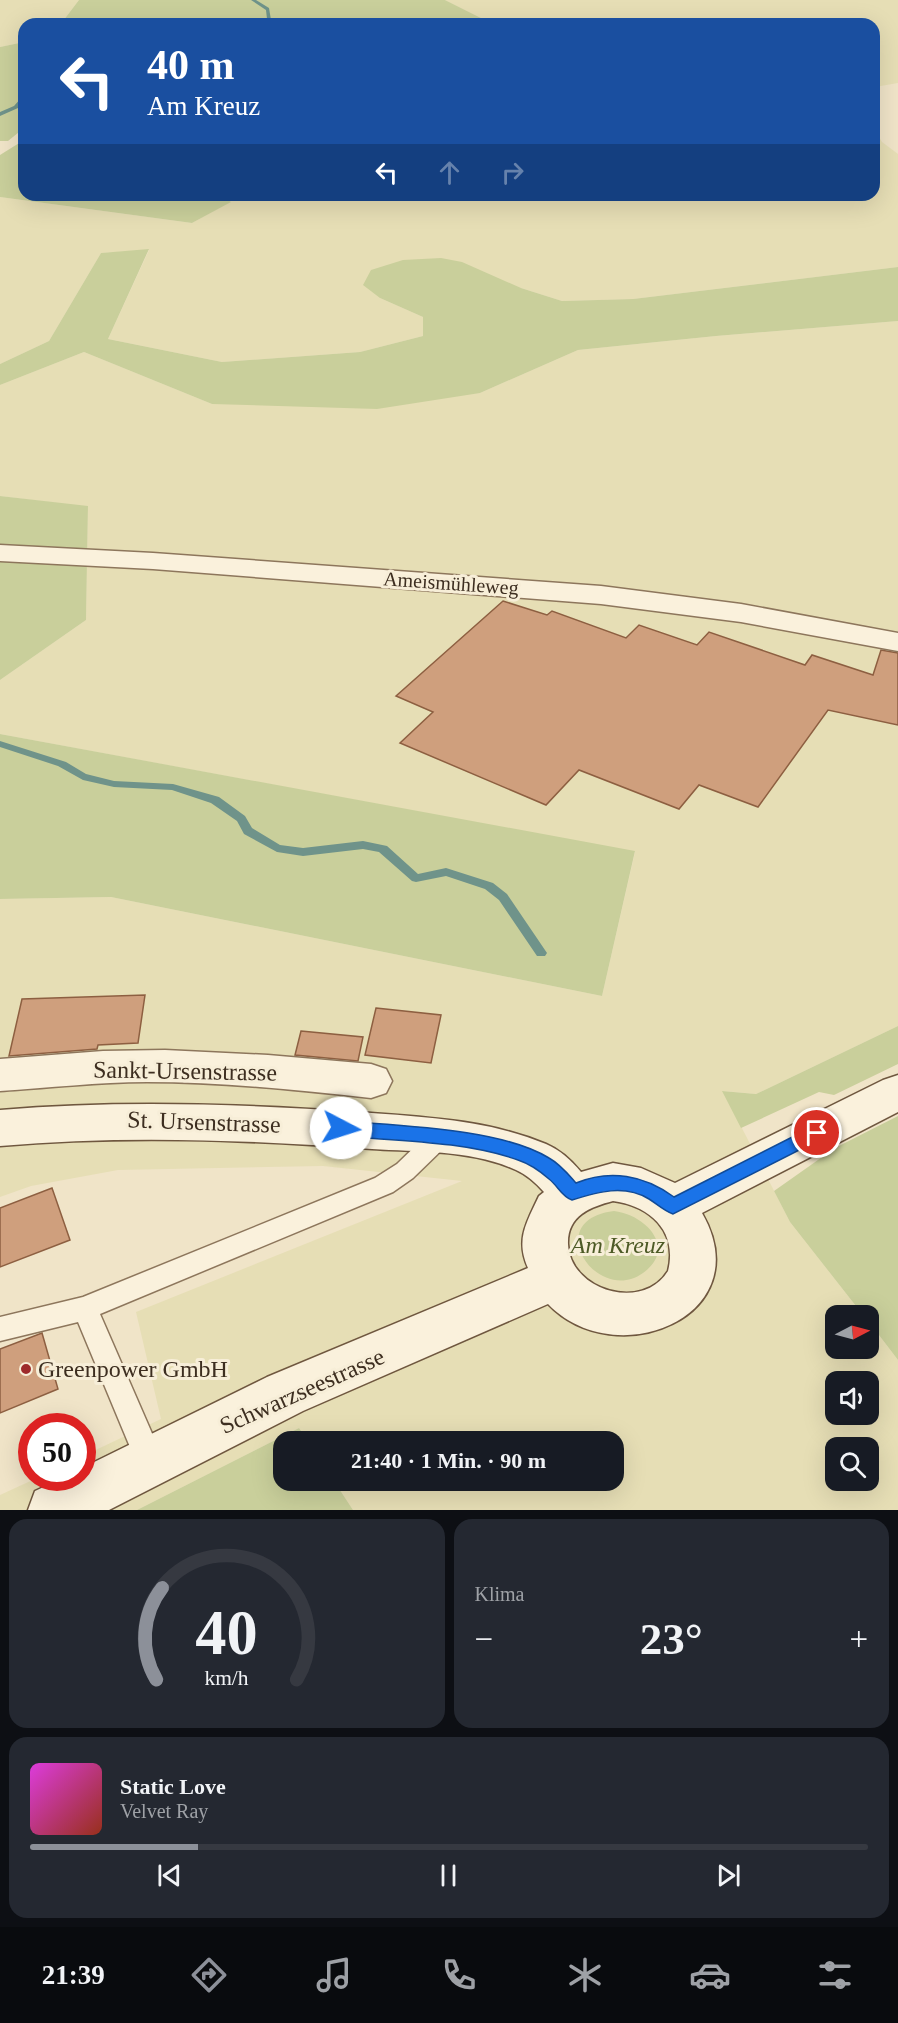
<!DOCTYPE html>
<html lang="de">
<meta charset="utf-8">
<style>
body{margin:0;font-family:"Times New Roman",serif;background:#242831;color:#f1f3f6;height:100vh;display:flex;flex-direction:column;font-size:22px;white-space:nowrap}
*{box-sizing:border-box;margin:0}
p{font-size:20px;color:#9ea1a6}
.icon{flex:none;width:33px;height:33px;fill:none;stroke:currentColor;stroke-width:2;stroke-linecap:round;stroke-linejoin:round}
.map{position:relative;height:1510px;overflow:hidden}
.drawer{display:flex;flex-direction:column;gap:9px;padding:9px;background:#0d0f14;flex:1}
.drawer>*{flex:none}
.top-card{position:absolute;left:18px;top:18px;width:862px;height:183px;border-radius:18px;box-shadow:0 6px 24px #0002;background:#1a4fa0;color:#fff;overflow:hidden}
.needle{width:39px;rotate:84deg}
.buttons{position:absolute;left:825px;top:1305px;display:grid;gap:12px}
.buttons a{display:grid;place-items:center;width:54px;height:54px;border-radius:12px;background:#171b24;box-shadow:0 6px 24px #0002;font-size:30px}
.speed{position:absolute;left:18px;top:1413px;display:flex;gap:12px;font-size:30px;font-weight:700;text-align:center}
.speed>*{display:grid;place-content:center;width:78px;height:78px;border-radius:50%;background:#171b24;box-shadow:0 6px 24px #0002;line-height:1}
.speed .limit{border:9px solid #d22;background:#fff;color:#111}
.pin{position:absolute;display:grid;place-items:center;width:51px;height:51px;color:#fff;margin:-26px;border:3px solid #fff;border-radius:50%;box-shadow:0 2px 6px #0007}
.me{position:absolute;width:66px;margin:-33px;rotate:95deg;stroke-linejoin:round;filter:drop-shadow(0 0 4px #0008)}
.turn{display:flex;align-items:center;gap:21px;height:126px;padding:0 30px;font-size:27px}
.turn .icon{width:78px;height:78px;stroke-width:2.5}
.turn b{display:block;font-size:42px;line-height:51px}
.lanes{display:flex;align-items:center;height:57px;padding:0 30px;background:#0003;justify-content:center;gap:30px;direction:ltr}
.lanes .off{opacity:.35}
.big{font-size:45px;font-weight:800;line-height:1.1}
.drawer .tile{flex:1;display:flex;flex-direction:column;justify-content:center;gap:9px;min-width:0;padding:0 21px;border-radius:18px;background:#242831}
.drawer .dial{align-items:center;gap:0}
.dial svg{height:156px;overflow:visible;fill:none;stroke:#363941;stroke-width:7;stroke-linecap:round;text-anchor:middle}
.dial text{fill:#f1f3f6;stroke:none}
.song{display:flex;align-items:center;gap:18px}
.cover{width:72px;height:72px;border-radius:9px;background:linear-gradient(135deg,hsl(300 70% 55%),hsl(10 70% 35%))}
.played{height:6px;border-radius:3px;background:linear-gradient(90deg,#8c9099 20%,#363941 20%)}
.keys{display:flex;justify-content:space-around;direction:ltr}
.heat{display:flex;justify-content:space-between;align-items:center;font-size:33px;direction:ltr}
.drawer .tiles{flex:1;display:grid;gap:9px;grid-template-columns:1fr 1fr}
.tile:last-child{grid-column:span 2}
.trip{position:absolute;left:273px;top:1431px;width:351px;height:60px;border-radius:18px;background:#171b24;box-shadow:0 6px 24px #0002;font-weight:800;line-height:60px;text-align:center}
.tab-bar{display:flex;height:96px;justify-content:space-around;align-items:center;background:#090b0e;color:#9ea1a6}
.tab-bar .icon{width:42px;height:42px}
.tab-bar .selected{color:#8c9099}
.tab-bar b{font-size:27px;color:#f1f3f6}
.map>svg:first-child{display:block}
.farmland{fill:#e6deb5;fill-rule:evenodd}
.green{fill:#c9cf9b}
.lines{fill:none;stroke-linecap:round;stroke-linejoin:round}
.stream{fill:#6f938a;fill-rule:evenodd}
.building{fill:#cf9f7d;stroke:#8d5f41;stroke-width:1.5}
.service-casing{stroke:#8d765c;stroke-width:3}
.minor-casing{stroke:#8d765c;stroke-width:3}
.secondary-casing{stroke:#6f573f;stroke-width:3}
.service{fill:#faf1dc;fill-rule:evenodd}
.minor{fill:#faf1dc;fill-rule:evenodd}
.secondary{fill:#faf1dc;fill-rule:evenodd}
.route{fill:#1a73e8;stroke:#114b97;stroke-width:1.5}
.poi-dot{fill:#9e2a2b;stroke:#f7eed8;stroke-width:2}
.labels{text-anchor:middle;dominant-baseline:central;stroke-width:6;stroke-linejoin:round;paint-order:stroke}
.street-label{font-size:20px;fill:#3d2e20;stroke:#f7eed8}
.near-street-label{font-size:24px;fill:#3d2e20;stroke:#f7eed8}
.near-park-label{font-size:24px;font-style:italic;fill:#4d5a26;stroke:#f7eed8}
.near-poi-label{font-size:24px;fill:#3d2e20;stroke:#f7eed8;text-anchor:start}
</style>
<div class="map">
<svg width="898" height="1510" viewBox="0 0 898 1510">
<rect width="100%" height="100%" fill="#f0e4c8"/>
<!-- farmland -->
<path class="farmland" d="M 0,0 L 79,0 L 63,21 L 58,24 L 24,24 L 24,42 L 0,47 Z
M 445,0 L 898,0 L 898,83 L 875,87 L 874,24 L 493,24 Z
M 875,130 L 882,142 L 898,154 L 898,267 L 633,299 L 562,301 L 521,288 L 380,298 L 423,317 L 423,336 L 360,352 L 222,362 L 108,339 L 149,250 L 101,253 L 49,341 L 0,364 L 0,197 L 192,223 L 230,202 L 221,195 L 874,195 Z
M 898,321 L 898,1026 L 756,1094 L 723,1091 L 790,1222 L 863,1315 L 836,1316 L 836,1348 L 868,1348 L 869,1322 L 898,1360 L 898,1510 L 353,1510 L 334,1481 L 614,1480 L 614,1442 L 308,1442 L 299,1428 L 137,1510 L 0,1510 L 0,1495 L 37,1478 L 82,1478 L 83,1456 L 161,1419 L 136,1312 L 462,1181 L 323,1166 L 118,1170 L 31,1186 L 0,1197 L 0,899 L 111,897 L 602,996 L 635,852 L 0,734 L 0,680 L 86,620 L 88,507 L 0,496 L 0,385 L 84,352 L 212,404 L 480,393 L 578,350 L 716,336 ZM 836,1382 L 868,1382 L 868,1414 L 836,1414 ZM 836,1448 L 868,1448 L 868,1480 L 836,1480 Z"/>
<!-- green -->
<path class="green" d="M 79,0 L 445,0 L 493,24 L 58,24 L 63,21 Z
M 24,42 L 24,128 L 8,141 L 0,141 L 0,47 Z
M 24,140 L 24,195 L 221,195 L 231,202 L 192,223 L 0,197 L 0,155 Z
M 149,249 L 108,339 L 222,362 L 360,352 L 423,336 L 423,317 L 380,298 L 363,285 L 371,270 L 403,260 L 441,258 L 462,262 L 521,288 L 562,301 L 633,299 L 898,267 L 898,321 L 716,336 L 578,350 L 480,393 L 377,409 L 212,404 L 84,352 L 0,385 L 0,364 L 49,341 L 101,253 Z
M 0,496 L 88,506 L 86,620 L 0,680 Z
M 0,734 L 635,851 L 602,996 L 111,897 L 0,899 Z
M 898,1026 L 898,1064 L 834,1095 L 819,1092 L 741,1128 L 722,1091 L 756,1094 Z
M 898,1116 L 898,1360 L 869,1322 L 868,1316 L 863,1315 L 790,1222 L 774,1191 L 835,1148 Z
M 614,1211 C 647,1215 677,1249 643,1273 C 597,1306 540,1220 614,1211 Z
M 299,1428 L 308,1441 L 284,1442 L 284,1480 L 334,1481 L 353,1510 L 137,1510 Z"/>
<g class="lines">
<!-- stream -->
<path class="stream" d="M 251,0 L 256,0 L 269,8 L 271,20 L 265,24 L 260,24 L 267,19 L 266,10 Z
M 22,97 L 24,97 L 24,101 L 18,108 L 0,116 L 0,112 L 14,106 Z
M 0,741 L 66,762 L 86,774 L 114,781 L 173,784 L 219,797 L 245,816 L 252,828 L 280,845 L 303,848 L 363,841 L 387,846 L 418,874 L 446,868 L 493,883 L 507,894 L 547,953 L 545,956 L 537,956 L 499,900 L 485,889 L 446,876 L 416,882 L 412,881 L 379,852 L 363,849 L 303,856 L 277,852 L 244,834 L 237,821 L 211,803 L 172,790 L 114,787 L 83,780 L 58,766 L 0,747 Z"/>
</g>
<!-- building -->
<path class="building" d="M 503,601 L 547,615 L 552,611 L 626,638 L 639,625 L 697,645 L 709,632 L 805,665 L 812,655 L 873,675 L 881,650 L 898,653 L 898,725 L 828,710 L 758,807 L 699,785 L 679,809 L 579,770 L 546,805 L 400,743 L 433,712 L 396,696 Z
M 145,995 L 138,1043 L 98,1045 L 97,1049 L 9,1056 L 22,999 Z
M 376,1008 L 441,1015 L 431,1063 L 365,1055 Z
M 301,1031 L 363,1037 L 358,1061 L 295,1055 Z
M 52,1188 L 70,1240 L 0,1267 L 0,1208 Z
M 42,1333 L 58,1389 L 0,1413 L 0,1349 Z"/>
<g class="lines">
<!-- service casing -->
<g class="service-casing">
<path id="service" d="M 440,1127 L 448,1130 L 452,1137 L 448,1144 L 413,1178 L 393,1192 L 100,1314 L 164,1461 L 160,1471 L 150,1475 L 140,1471 L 78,1322 L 0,1341 L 0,1317 L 83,1297 L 375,1178 L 397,1164 L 432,1130 Z"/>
</g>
<!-- minor casing -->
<g class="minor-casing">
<path id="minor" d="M 0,545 L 153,553 L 601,586 L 741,604 L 898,633 L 898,651 L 741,622 L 601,604 L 153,569 L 0,561 Z
M 165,1050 L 268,1055 L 371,1064 L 386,1069 L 392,1081 L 386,1093 L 371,1098 C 297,1090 222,1082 147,1082 C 98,1082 49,1088 0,1091 L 0,1059 L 103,1051 Z"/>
</g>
<!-- secondary casing -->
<g class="secondary-casing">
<path id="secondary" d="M 898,1075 L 898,1112 L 702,1213 C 761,1316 616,1375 548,1304 L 303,1411 L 109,1510 L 28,1510 L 35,1491 L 63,1478 L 82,1478 L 82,1468 L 267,1377 L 528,1268 C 515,1239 527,1222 539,1196 L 544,1192 C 536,1183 527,1175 516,1170 C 473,1150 419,1152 372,1149 C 248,1140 125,1135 0,1146 L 0,1110 C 120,1100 239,1104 359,1112 C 422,1117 486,1119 546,1144 C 560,1150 571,1160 581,1172 L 613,1163 L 641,1168 L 675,1183 L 883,1080 ZM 613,1201 C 650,1206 678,1231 668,1271 C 643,1312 570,1291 568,1244 C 567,1216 590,1207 613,1201 Z"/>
</g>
<!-- service -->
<use href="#service" class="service"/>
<!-- minor -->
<use href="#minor" class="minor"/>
<!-- secondary -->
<use href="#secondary" class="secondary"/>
</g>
<!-- route -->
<path class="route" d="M 341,1121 C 399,1126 500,1128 549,1158 C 560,1164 568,1174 576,1183 C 610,1169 644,1175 674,1197 L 810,1128 L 817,1126 L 823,1128 L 826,1133 L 823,1138 L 673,1214 C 664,1211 657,1204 649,1199 C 624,1184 598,1192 572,1200 C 562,1197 558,1186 549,1179 C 540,1171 530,1164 518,1160 C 465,1141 397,1141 341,1136 L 335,1134 L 332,1128 L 335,1123 Z"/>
<!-- markers -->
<circle class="poi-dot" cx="26" cy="1369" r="6"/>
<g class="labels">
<!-- street labels -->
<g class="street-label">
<text transform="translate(451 583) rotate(4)">Ameismühleweg</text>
</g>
<!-- near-street labels -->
<g class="near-street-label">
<text transform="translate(185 1071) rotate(1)">Sankt-Ursenstrasse</text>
<text transform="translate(204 1122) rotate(2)">St. Ursenstrasse</text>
<text transform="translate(302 1391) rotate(-24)">Schwarzseestrasse</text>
</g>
<!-- near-park labels -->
<g class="near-park-label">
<text x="618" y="1245">Am Kreuz</text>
</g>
<!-- near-poi labels -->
<g class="near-poi-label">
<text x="38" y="1369">Greenpower GmbH</text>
</g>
</g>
</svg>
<div class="buttons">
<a><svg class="needle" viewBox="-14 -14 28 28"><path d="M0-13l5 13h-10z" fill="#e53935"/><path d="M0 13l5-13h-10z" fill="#9ea1a6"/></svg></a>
<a><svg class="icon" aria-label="sound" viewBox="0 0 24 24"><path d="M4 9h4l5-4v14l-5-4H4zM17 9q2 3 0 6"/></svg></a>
<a><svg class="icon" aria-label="search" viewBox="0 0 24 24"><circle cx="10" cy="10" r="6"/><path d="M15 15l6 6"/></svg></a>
</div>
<div class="speed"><div class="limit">50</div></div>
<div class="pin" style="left:817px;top:1133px;background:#d93025"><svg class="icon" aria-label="arrive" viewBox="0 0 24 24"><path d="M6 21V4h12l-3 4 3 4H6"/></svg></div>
<svg class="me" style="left:341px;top:1128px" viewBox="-20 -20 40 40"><circle r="19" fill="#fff"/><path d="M0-13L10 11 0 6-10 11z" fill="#1a73e8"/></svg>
<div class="trip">21:40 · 1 Min. · 90 m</div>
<div class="top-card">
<div class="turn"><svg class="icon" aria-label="left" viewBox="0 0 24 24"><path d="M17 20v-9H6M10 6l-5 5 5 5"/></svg><div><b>40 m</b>Am Kreuz</div></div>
<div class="lanes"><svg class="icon" aria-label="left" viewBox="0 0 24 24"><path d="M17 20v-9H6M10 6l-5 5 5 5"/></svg><svg class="icon off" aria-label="ahead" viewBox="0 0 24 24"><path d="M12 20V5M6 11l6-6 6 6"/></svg><svg class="icon off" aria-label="right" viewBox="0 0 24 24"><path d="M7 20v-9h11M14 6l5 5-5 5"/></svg></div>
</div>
</div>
<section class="drawer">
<div class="tiles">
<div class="tile dial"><svg viewBox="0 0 100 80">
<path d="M14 69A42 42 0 1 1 86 69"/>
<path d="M14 69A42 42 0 0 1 17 22" stroke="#8c9099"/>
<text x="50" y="56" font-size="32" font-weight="700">40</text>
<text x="50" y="72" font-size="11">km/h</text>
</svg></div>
<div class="tile"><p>Klima</p>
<div class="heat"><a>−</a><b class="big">23°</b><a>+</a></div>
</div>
<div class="tile">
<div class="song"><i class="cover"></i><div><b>Static Love</b><p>Velvet Ray</p></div></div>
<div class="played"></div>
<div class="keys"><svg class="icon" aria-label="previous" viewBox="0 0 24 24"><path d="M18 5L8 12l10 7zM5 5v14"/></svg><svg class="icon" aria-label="pause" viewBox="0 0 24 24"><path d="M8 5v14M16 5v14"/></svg><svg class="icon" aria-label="next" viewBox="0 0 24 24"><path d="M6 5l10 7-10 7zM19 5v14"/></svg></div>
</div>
</div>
</section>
<nav class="tab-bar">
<b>21:39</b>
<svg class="icon selected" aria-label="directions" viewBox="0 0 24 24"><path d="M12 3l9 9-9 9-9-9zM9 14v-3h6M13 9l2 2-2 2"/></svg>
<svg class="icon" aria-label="music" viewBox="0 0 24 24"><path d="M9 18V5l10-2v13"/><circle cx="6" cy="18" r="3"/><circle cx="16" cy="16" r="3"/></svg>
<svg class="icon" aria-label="phone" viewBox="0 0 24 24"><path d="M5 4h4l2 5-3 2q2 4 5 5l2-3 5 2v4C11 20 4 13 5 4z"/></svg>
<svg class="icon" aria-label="climate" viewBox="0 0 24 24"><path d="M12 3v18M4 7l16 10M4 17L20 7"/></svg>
<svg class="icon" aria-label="car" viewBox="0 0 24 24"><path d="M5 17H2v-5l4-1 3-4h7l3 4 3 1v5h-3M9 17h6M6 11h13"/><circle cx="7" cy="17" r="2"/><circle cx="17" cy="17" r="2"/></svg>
<svg class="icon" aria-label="filters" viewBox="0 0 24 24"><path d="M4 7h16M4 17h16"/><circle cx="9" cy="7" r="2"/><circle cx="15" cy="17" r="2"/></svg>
</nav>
